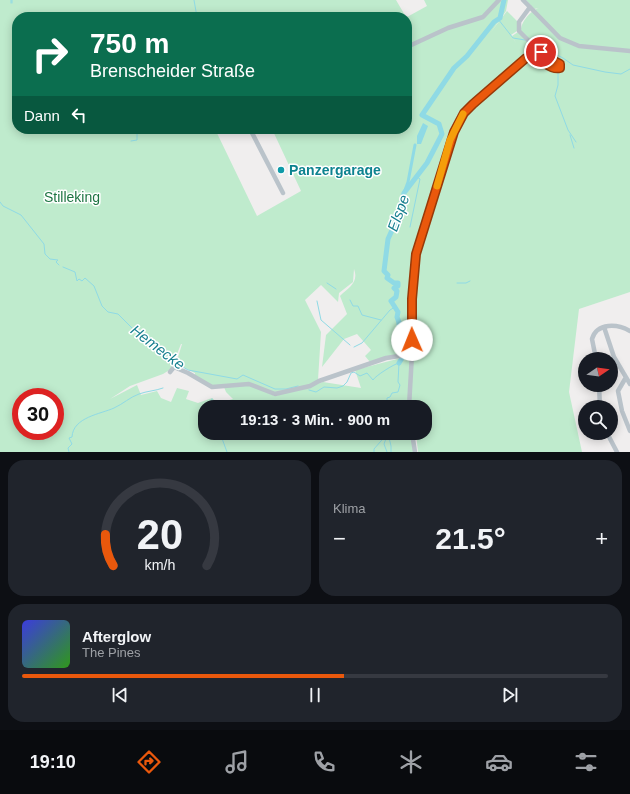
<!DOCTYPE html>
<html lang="de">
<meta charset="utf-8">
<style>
body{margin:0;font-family:Arial,sans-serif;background:#20242c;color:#f1f3f6;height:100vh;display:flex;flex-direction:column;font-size:15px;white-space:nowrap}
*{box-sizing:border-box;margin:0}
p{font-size:13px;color:#9ea1a6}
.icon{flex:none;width:22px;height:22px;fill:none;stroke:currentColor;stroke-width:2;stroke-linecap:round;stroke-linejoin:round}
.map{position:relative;height:452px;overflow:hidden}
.side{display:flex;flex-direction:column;gap:8px;padding:8px;background:#0d0f14;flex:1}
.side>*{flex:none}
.top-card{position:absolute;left:12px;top:12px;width:400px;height:122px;border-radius:16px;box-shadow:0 2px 10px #0003;background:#0b6e4f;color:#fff;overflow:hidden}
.needle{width:26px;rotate:77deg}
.controls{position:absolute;left:578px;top:352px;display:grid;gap:8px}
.controls a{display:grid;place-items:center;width:40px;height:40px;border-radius:50%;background:#171b24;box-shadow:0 2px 10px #0003;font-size:20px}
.speed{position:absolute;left:12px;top:388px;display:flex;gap:8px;font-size:20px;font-weight:700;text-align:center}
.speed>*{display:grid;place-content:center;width:52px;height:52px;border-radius:50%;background:#171b24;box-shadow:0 2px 10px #0003;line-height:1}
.speed .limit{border:6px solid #d22;background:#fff;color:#111}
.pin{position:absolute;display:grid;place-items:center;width:34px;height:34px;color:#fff;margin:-17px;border:2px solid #fff;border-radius:50%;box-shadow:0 1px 4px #0007}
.me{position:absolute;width:44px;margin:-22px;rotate:359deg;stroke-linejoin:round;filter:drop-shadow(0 0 3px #0008)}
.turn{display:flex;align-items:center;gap:14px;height:84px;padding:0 12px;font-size:18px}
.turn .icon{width:52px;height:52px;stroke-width:2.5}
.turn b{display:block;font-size:28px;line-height:34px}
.then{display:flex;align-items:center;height:38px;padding:0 12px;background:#0003;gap:8px;font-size:15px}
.big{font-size:30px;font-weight:700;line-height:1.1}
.side .widget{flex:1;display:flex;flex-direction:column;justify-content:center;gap:6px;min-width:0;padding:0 14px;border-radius:16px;background:#20242c}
.side .dial{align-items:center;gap:0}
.dial svg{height:104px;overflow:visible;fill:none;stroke:#363941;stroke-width:7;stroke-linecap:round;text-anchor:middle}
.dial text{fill:#f1f3f6;stroke:none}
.song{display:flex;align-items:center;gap:12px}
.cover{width:48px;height:48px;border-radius:6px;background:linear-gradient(135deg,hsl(240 70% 55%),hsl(110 70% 35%))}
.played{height:4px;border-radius:2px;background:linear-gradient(90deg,#ea580c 55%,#363941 55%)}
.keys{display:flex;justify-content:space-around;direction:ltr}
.heat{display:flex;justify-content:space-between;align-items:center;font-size:22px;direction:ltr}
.side .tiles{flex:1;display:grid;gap:8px;grid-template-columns:1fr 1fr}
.widget:last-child{grid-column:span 2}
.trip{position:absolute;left:198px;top:400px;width:234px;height:40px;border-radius:16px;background:#171b24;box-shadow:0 2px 10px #0003;font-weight:700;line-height:40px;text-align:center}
.dock{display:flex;height:64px;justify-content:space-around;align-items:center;background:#090b0e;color:#9ea1a6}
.dock .icon{width:28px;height:28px}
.dock .current{color:#ea580c}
.dock b{font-size:18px;color:#f1f3f6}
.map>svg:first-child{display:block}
.green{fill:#bfebcd;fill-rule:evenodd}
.water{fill:#8fdae5}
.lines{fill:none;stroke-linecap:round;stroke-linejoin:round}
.stream{stroke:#8fdae5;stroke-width:1}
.canal{stroke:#8fdae5;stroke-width:3}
.river{stroke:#8fdae5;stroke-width:5}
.minor{stroke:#bac3ca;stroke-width:4.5}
.route-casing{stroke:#983908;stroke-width:10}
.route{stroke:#ea580c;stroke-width:7}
.slow{stroke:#f59e0b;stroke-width:7}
.culture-dot{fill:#0f9aa8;stroke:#fff;stroke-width:1.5}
.labels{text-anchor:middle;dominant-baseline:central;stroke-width:3;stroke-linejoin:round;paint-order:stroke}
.culture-label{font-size:14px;font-weight:bold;fill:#0d838f;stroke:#fff;text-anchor:start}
.park-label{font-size:14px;fill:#1e7543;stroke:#fff}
.water-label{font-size:15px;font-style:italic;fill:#167f8f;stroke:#fff}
</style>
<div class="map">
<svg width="630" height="452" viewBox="0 0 630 452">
<rect width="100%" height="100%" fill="#f0eeee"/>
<!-- green -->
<path class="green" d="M 0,0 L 396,0 L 406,17 L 17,17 L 17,129 L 215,129 L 257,216 L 301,191 L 272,129 L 407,129 L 407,17 L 427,6 L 424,0 L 508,0 L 506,11 L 491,32 L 507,11 L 517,21 L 517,31 L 511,35 L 516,43 L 512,36 L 521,30 C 521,22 531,10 539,8 L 534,9 L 526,0 L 630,0 L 630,292 L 579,309 L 569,392 L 582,452 L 418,452 L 416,433 L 425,433 L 425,407 L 205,407 L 205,433 L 411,433 L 414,452 L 0,452 ZM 426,217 L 430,219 L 420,253 L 416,283 L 409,282 L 413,252 ZM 354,269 C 359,283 349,287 340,296 L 347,314 L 326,335 L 322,367 L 344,339 L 357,334 L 371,350 L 365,356 L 370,362 L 401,358 L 355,370 L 361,388 L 323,382 L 275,396 L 250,385 L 224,387 L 226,392 L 233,399 L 218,403 L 212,398 L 198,403 L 186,399 L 189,391 L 177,388 L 171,402 L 161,398 L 157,391 L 141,395 L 137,385 L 110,399 L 130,386 L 163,374 L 171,369 L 181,344 L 182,344 L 176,364 L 195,373 L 195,376 L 213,386 L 249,383 L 277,394 L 314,384 L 318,380 L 321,332 L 305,300 L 321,285 L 338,302 L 339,293 L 353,282 ZM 21,397 L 55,397 L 55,431 L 21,431 Z"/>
<!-- water -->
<path class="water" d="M 423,123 L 428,126 L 421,144 L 417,144 L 417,136 Z"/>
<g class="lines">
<!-- stream -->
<path class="stream" d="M 12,0 L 12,3
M 194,0 L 197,17
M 11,3 L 11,0
M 498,19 L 513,38 L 525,40
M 535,44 L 563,58 L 573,65 L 605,72 L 621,74 L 630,69
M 564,67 L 558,72 L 558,85 L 555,96 L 568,130 L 576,142
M 570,135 L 574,148
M 131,141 L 137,140 L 137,129
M 0,202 L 3,206 L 21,215 L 44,244 L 45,254 L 50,259 L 58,260 L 56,262 L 59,265
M 410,227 L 420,179 L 417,177
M 63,267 L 75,272 L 77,281 L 79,279 L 82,281 L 85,278 L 94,286 L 102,306 L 108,312 L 118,314 L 135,331 L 151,338 L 164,355 L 176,363 L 188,370 L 237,379 L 243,375 L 275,389 L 286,389 L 298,386
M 327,283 L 336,289
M 457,283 L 466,283 L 470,281
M 350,300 L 353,306 L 358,306 L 362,315 L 381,320
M 317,301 L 321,320 L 350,345
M 406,330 L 408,322
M 402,338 L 405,337 L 406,333
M 394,341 L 397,338 L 397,317
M 354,347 L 362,343 L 390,310 L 395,307
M 309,390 L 316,392 L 324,387 L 337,388 L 343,386 L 347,382 L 351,373 L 354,372 L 360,376 L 367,373 L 373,380 C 375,376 394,364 399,363 L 398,382 L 400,385 L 398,392 L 392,393 L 390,397 L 387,398 L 387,406 L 383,407
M 211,407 L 212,399
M 220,433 L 227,452
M 388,433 L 391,446 L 391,452
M 387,436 L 384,444 L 387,452
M 69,452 L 68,448 L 72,444 L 69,438 L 72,437 C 73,417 101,414 114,408 C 123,404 130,397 139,394 C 147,391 155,391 163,388
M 374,452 L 374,449 L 388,433"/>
<!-- canal -->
<path class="canal" d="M 404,193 L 408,182 L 415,145"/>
<!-- river -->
<path class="river" d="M 399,363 L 405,353 L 400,334 L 402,330 L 397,317 L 398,312 L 391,301 L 396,297 L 397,291 L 394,288 L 398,286 L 398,283 L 394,283 L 387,278 L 388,275 L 384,271 L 388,239 L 398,217 L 404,193 L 427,163 L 442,134 L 439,124 L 422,115 L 454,68 L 467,56 L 494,22 L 500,18 L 504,0"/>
<!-- minor -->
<path class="minor" d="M 523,0 L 560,38 L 579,46 L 630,51
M 407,47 L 448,28 L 483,17 L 499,0
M 250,129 L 283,193
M 604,327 L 614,357 L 630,384
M 596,359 L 592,339 C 597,322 618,324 630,331
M 170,372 L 174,367 L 188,373 L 212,387 L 249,384 L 275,394 L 310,386 L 319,381 L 386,358 L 412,354
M 625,379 L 618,391 L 622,411 L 630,431
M 599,385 L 600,407
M 409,407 L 412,354 L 412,299 L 416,254 L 454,132 L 460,119 L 473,104 L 526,58 L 533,58 L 556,69 L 561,66 L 559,63 L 543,55 L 519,31 L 519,22 L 530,7
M 412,433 L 415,452
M 607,433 L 617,452"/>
</g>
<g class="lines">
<!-- route casing -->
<g class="route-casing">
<path id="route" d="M 412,340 L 412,299 L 416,254 L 454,132 L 464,113 L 473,104 L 526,58 C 539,55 549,71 560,68 L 560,64 L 548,58 L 541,52"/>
</g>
<!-- route -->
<use href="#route" class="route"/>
<!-- slow -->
<path class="slow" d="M 437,186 L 450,140 L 463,114"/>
</g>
<!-- markers -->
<circle class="culture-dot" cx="281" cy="170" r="4"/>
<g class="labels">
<!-- culture labels -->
<g class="culture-label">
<text x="289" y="170">Panzergarage</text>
</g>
<!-- park labels -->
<g class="park-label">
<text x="72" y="197">Stilleking</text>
</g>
<!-- water labels -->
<g class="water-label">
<text transform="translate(398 213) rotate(-70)">Elspe</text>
<text transform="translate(158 347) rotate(37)">Hemecke</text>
</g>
</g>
</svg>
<div class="controls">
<a><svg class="needle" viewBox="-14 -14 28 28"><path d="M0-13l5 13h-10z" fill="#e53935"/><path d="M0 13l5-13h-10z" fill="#9ea1a6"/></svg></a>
<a><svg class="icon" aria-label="search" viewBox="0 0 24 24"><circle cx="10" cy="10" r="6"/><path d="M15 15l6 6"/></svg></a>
</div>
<div class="speed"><div class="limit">30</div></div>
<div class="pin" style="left:541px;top:52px;background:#d93025"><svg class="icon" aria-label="arrive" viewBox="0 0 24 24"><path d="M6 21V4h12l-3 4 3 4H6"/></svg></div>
<svg class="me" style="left:412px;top:340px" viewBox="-20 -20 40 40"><circle r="19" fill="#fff"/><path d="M0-13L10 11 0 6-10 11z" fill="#ea580c"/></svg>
<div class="trip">19:13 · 3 Min. · 900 m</div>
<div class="top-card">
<div class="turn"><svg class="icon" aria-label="right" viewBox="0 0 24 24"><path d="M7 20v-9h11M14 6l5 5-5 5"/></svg><div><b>750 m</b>Brenscheider Straße</div></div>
<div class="then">Dann<svg class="icon" aria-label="left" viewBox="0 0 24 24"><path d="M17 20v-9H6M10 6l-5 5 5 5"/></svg></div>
</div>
</div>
<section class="side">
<div class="tiles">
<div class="widget dial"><svg viewBox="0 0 100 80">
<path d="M14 69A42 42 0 1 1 86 69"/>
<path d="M14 69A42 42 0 0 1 8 45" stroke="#ea580c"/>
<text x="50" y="56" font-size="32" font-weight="700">20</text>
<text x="50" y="72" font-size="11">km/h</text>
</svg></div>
<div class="widget"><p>Klima</p>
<div class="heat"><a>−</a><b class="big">21.5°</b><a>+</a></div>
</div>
<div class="widget">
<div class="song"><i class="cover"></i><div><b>Afterglow</b><p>The Pines</p></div></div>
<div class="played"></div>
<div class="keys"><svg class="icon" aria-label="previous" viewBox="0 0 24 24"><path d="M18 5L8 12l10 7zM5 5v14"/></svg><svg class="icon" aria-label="pause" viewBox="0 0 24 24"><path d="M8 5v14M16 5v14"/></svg><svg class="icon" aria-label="next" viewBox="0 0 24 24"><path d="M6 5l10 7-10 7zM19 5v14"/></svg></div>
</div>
</div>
</section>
<nav class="dock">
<b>19:10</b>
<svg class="icon current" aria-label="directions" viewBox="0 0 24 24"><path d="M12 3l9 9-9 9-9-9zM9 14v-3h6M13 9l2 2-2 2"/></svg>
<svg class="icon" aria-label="music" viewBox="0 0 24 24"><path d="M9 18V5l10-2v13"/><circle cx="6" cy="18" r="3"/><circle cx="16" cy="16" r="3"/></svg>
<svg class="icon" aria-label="phone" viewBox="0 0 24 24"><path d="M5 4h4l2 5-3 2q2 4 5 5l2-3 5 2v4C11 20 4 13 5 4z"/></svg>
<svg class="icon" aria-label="climate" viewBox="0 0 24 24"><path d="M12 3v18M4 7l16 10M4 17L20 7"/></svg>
<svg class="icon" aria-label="car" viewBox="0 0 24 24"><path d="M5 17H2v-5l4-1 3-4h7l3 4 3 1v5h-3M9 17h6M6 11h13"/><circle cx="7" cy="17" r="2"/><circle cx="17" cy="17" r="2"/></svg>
<svg class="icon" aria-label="filters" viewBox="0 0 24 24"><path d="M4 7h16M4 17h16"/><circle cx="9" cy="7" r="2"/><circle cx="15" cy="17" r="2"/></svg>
</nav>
